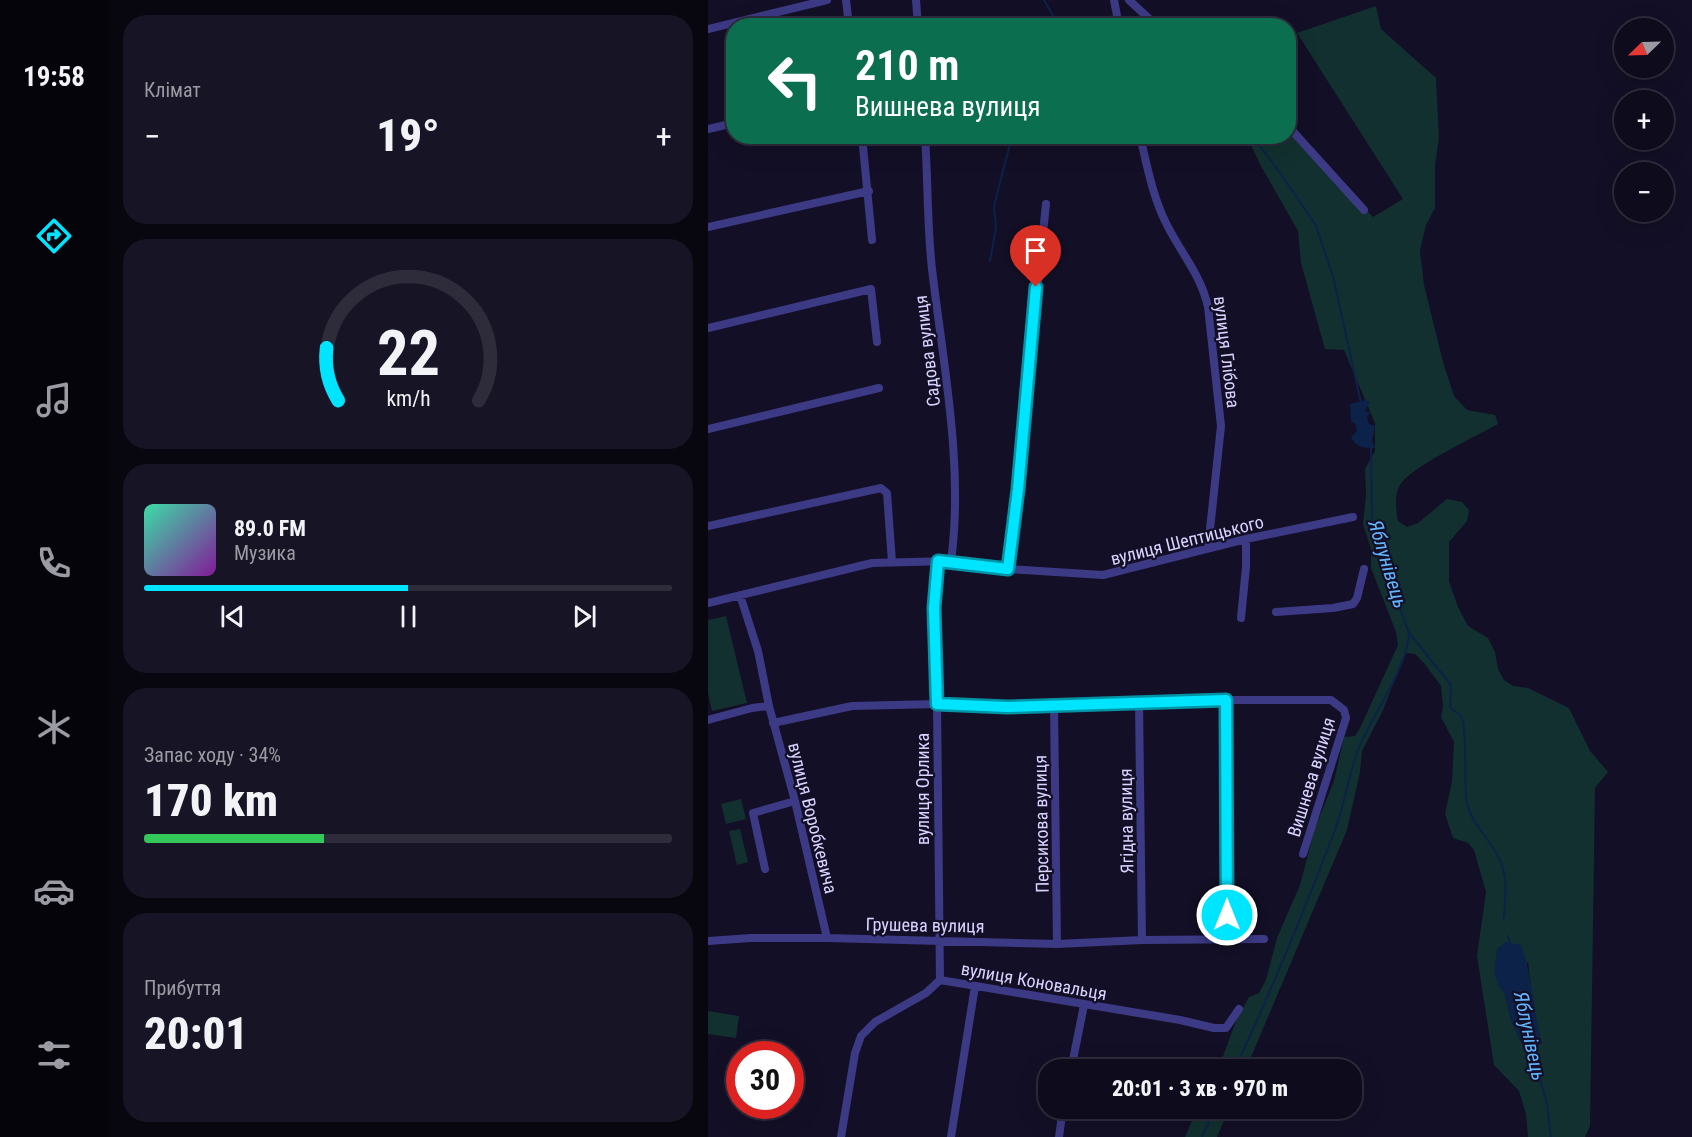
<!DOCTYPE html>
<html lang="uk">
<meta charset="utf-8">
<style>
body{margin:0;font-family:"Roboto Condensed",sans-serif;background:#171425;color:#f1f3f6;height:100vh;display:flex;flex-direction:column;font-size:22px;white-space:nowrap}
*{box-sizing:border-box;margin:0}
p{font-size:20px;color:#9b9ba3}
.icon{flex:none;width:33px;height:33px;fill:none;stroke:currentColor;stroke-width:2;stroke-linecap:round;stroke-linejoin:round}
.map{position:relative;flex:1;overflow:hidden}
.details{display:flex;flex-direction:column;gap:15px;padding:15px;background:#08060f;width:600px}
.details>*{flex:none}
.hud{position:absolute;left:18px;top:18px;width:570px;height:126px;border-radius:24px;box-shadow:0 6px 24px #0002,0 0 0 2px #2e2b3b;background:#0b6e4f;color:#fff;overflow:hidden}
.needle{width:39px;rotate:247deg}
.buttons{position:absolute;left:906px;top:18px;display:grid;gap:12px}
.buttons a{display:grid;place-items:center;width:60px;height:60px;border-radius:50%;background:#0e0b1c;box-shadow:0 6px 24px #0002,0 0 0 2px #2e2b3b;font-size:30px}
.speed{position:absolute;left:18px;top:1041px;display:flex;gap:12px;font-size:30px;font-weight:700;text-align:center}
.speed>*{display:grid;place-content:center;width:78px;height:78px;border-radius:50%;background:#0e0b1c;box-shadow:0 6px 24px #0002,0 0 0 2px #2e2b3b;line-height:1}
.speed .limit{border:9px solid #d22;background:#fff;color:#111}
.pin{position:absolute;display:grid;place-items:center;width:51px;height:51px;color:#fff;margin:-62px -26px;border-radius:50% 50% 50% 0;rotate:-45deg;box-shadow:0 0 6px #0007}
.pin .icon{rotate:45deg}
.me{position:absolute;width:66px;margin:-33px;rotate:0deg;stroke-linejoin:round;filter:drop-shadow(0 0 4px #0008)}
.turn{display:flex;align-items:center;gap:21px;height:126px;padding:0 30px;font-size:27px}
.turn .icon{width:78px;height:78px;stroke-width:2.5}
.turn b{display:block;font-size:42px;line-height:51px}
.big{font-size:45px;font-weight:800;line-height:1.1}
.details .widget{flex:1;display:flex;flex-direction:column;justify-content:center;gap:9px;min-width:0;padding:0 21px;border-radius:24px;background:#171425}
.details .dial{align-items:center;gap:0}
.dial svg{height:156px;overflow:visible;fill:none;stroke:#2e2b3b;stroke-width:7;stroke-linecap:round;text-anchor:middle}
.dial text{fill:#f1f3f6;stroke:none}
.song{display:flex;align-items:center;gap:18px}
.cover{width:72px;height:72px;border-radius:9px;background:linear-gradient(135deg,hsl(160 70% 55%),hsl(290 70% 35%))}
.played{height:6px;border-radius:3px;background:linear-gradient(90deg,#00e5ff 50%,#2e2b3b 50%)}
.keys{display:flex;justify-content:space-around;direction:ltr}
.heat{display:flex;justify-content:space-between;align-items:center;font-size:33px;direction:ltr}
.charge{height:9px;border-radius:4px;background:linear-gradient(90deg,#34c759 34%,#2e2b3b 0)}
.trip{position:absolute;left:330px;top:1059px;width:324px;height:60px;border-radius:24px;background:#0e0b1c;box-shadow:0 6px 24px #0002,0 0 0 2px #2e2b3b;font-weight:800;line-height:60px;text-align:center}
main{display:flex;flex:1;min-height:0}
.tab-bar{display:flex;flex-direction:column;width:108px;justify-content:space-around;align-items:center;background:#06040b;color:#9b9ba3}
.tab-bar .icon{width:42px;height:42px}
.tab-bar .active{color:#00e5ff}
.tab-bar b{font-size:27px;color:#f1f3f6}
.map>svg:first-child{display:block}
.green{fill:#12302f;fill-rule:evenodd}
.water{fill:#0c2248}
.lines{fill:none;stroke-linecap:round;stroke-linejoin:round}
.stream{stroke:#0c2248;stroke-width:2}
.street{stroke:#3d3a85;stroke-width:8}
.route-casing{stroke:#0095a6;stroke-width:15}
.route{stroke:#00e5ff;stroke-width:10}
.labels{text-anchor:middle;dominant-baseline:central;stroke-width:4.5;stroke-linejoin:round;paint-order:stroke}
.street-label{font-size:18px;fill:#d9d4ff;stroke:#130f26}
.water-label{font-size:20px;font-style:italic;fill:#62b6ff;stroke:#130f26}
</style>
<main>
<nav class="tab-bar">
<b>19:58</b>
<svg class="icon active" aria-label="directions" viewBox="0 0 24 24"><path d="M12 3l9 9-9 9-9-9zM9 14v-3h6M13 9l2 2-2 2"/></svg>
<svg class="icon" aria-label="music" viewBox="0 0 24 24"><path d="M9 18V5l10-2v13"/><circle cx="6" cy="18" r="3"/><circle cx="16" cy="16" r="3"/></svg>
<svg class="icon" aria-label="phone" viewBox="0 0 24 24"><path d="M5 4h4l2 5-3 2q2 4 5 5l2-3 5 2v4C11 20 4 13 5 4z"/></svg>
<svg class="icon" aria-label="climate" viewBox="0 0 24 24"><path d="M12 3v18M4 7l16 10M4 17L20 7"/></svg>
<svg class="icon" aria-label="car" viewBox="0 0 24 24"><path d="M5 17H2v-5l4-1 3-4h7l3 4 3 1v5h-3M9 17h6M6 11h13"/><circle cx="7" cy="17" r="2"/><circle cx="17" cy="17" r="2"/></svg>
<svg class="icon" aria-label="filters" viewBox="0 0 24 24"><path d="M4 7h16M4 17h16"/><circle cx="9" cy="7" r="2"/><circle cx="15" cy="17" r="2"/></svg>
</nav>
<section class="details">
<div class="widget"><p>Клімат</p>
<div class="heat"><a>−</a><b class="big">19°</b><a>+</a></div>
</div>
<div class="widget dial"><svg viewBox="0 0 100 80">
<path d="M14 69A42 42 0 1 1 86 69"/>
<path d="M14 69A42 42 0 0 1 8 42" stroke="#00e5ff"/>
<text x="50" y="56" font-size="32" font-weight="700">22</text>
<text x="50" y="72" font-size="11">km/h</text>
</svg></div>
<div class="widget">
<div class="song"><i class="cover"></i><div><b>89.0 FM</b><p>Музика</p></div></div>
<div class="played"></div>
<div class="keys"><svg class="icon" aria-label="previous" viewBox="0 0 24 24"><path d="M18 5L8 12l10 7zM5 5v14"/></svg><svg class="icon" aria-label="pause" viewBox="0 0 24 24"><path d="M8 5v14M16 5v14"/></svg><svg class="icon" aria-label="next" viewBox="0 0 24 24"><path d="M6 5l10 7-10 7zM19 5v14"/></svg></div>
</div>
<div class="widget"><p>Запас ходу · 34%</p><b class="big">170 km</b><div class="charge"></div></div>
<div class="widget"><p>Прибуття</p><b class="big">20:01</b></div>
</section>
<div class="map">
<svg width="984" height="1137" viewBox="0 0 984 1137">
<rect width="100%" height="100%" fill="#130f26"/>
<!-- green -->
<path class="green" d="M 668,6 L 673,29 L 728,78 L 731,138 L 727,165 L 727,208 L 718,225 L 712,250 L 716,285 L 735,362 L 746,396 L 759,410 L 787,415 L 790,424 C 767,437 711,463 695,481 C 685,492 688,509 690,521 L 699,527 L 710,523 L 739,499 L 754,502 L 761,510 L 759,521 L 741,542 L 741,581 L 750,607 L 760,626 L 780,638 L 787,652 L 790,669 L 796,680 L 805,686 L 820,688 L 861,708 L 882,751 L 900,772 L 887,788 L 882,1126 L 877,1137 L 820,1137 L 818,1114 L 811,1091 L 786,1065 L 769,956 L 778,892 L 766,850 L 760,843 L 745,838 L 737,814 L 744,781 L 746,742 L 733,717 L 735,706 L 733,686 L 716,663 L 707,654 L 697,653 L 675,710 L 654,751 L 652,772 L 639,830 L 538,1069 L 510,1070 L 528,1021 L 541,997 L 551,993 L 558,980 L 569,938 L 592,885 L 607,828 L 626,781 L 636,737 L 647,736 L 652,728 L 690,645 L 688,632 L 663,568 L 663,549 L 655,524 L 658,495 L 657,469 L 667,451 L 667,423 L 636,350 L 617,349 L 593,263 L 590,231 L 553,166 L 539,137 L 580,136 L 581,123 L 585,125 L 637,188 L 665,217 L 695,199 L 589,33 ZM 820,962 L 827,1021 L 834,1044 L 816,1048 L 803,1020 L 797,994 Z
M 18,616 L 39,703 L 4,711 L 0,693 L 0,620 Z
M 33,799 L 38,819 L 18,824 L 13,804 Z
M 32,829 L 40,862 L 29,865 L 21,831 Z
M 0,1011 L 31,1016 L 28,1038 L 0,1034 Z
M 489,1109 L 521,1109 L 509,1137 L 477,1137 Z"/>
<!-- water -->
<path class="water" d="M 657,400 L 662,402 L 657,411 L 662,412 L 659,417 L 661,424 L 667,426 L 664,441 L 667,448 C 656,448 648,448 643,437 L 649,431 L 647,424 L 643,421 L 642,404 Z
M 798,942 L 813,945 C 825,977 825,1012 834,1044 L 816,1048 L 803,1020 L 797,995 L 791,987 L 786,972 L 789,949 Z"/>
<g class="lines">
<!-- stream -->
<path class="stream" d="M 336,0 L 351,26
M 544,136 L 568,167 L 607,224 L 625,276 L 653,403
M 282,261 L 288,228 L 286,206 L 304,136
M 663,447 L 664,522 L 679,572 L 701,633 L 743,685 L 742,707 C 745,710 750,713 753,716 C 760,727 755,784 759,803 C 764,826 785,841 793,863 C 800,879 797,901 796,918
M 800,936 L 802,944
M 822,1044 L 839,1104 L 843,1137
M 526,1070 C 564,991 596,911 627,830 C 637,804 640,776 650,750 C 663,717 699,669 701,634
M 494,1137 L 507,1108"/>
<!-- street -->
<path class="street" d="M 138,0 L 141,26
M 208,0 L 210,26
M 406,0 L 411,26
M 421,0 L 449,26
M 298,20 L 299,26
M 0,29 L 119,0
M 580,126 L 656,210
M 0,129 L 26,123
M 154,136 L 164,240
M 217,136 C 220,180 219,225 224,269 C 235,363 256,467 243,561
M 432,136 C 439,166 445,198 459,225 C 473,253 493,275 500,307 L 513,426 L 500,548
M 0,227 L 161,191
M 0,328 L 163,289 L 169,342
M 0,429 L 171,388
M 0,526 L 173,488 L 179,493 L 184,562
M 230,561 L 226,608 L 229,704 L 232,980
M 300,569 L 338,204
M 32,595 L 50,651 L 61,706 L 87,801 L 119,938
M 0,603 L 164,563 L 243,561 L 300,569 L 395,575 L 538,539 L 645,517
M 568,612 L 625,608 L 645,604 L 649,598 L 656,569
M 533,618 L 538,567 L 538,539
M 518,700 L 519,939
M 431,702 L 434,940
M 346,704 L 349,944
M 0,720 L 44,708 L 61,706
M 65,723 L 144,706 L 229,704 L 299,707 L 518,700 L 623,700 L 636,710 L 638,718 L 595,854
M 57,869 L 45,813 L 87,801
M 0,941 L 43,938 L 119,938 L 349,944 L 434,940 L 556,939
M 232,980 L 472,1020 L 506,1028 L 518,1028 L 531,1009
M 363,1070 L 376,1005
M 133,1137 L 147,1053 L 153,1036 L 167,1022 L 218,993 L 232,980
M 243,1137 L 267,986
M 351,1137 L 355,1108"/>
</g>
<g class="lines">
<!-- route casing -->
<g class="route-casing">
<path id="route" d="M 328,287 L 310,489 L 300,569 L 230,561 L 226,608 L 229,704 L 299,707 L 518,700 L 519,915"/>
</g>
<!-- route -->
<use href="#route" class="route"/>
</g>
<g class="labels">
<!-- street labels -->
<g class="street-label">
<text transform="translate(219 351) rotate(-97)">Садова вулиця</text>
<text transform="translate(519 352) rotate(83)">вулиця Глібова</text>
<text transform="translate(479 540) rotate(-14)">вулиця Шептицького</text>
<text transform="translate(603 777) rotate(-73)">Вишнева вулиця</text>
<text transform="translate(214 789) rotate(-90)">вулиця Орлика</text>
<text transform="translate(105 818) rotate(76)">вулиця Воробкевича</text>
<text transform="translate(418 821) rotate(-91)">Ягідна вулиця</text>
<text transform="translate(333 824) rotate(-91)">Персикова вулиця</text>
<text transform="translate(217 925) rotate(1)">Грушева вулиця</text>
<text transform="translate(326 981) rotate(10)">вулиця Коновальця</text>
</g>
<!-- water labels -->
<g class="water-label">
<text transform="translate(680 564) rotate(73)">Яблунівець</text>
<text transform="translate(822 1036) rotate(78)">Яблунівець</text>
</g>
</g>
</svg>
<div class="buttons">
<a><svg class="needle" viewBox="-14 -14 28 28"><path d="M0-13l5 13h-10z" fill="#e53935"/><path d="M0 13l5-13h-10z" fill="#9b9ba3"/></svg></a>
<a>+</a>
<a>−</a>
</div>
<div class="speed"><div class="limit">30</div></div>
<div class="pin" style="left:328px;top:287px;background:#d93025"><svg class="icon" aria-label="arrive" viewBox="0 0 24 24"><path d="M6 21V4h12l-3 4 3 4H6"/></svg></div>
<svg class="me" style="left:519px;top:915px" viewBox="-20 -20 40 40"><circle r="17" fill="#00e5ff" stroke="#fff" stroke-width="3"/><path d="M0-11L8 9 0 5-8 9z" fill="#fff"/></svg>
<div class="trip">20:01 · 3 хв · 970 m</div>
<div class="hud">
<div class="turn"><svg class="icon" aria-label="left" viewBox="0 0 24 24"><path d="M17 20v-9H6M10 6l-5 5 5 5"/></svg><div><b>210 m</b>Вишнева вулиця</div></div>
</div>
</div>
</main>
